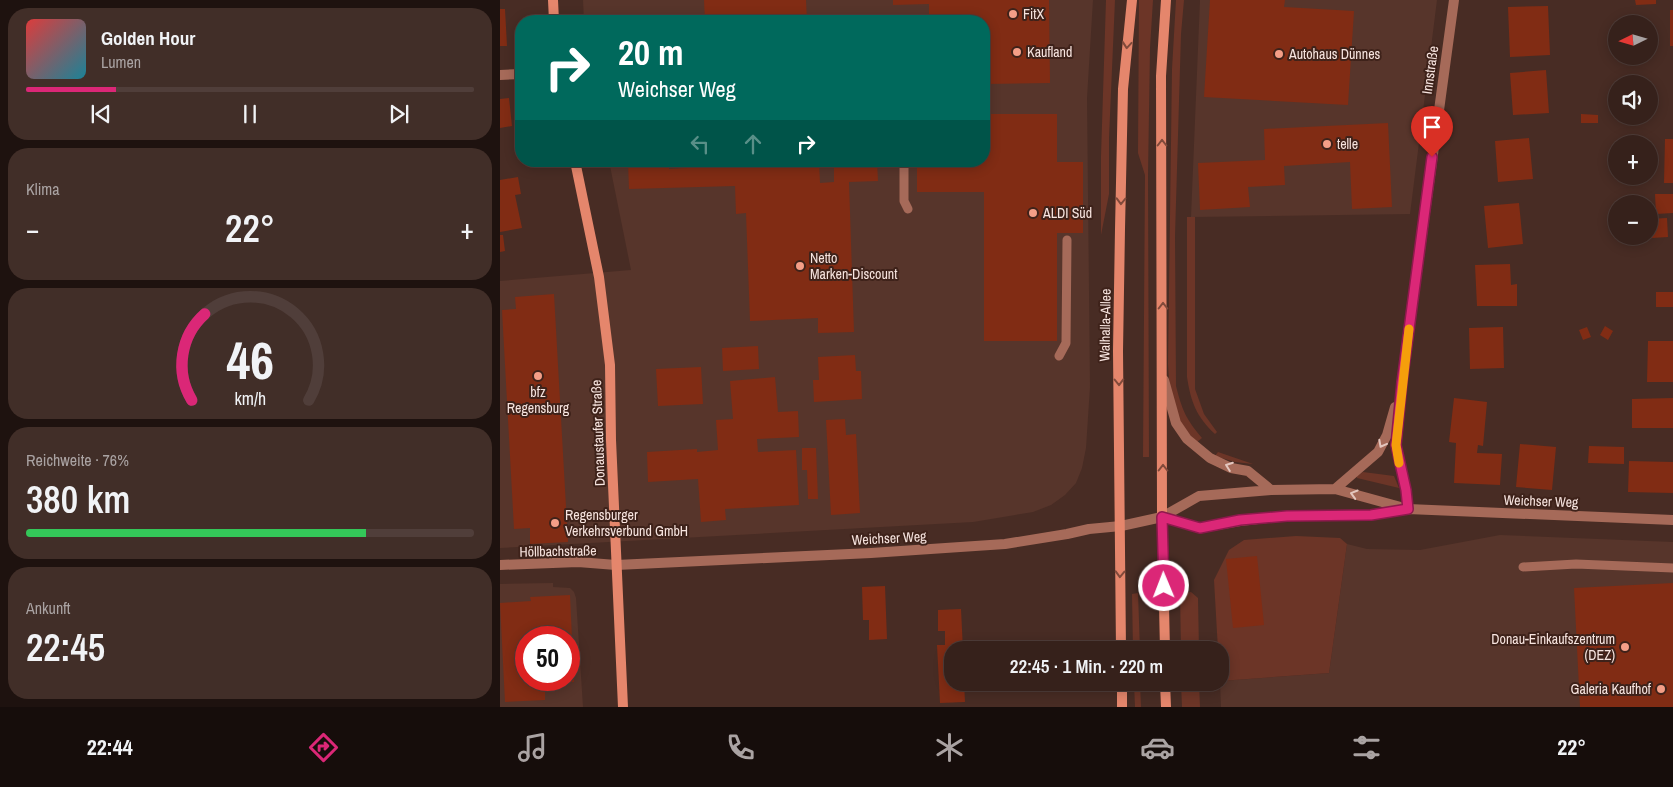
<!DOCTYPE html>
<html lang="de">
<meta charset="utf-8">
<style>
body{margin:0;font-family:"Archivo Narrow",sans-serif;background:#412e28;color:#f1f3f6;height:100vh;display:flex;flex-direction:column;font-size:19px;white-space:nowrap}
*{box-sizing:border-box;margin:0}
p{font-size:16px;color:#aaa3a3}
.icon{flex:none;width:28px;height:28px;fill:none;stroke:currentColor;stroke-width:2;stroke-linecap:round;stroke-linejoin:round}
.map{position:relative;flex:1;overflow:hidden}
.side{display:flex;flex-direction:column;gap:8px;padding:8px;background:#1e120f;width:500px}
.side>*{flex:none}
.guide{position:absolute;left:15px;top:15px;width:475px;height:152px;border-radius:20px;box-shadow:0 2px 12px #0003,0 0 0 1px #503e3a;background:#00695c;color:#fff;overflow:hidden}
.needle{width:32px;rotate:265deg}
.controls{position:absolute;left:1108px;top:15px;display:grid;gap:10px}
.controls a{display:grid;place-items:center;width:50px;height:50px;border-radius:50%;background:#36211b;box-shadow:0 2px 12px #0003,0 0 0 1px #503e3a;font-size:25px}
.speed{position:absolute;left:15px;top:626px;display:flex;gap:10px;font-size:25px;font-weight:700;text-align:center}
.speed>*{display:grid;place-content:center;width:65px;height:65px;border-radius:50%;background:#36211b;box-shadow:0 2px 12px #0003,0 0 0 1px #503e3a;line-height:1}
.speed .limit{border:8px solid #d22;background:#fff;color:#111}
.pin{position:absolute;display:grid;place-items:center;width:42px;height:42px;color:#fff;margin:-51px -21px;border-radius:50% 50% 50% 0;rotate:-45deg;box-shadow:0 0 5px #0007}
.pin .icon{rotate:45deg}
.me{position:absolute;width:55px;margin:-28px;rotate:359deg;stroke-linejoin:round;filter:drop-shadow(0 0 4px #0008)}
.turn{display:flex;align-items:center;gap:18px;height:105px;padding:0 20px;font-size:22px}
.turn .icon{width:65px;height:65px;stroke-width:2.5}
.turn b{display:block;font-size:35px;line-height:42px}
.lanes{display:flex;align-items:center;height:48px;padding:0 20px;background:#0003;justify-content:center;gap:25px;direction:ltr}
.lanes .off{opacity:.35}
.big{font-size:38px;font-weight:600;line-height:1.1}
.side .card{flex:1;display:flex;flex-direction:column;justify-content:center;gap:8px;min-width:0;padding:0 18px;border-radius:20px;background:#412e28}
.side .dial{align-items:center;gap:0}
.dial svg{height:130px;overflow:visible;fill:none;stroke:#503e3a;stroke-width:7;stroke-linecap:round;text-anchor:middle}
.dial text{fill:#f1f3f6;stroke:none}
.song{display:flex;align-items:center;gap:15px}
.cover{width:60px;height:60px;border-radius:8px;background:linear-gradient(135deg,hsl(0 70% 55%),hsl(190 70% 35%))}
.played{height:5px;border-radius:2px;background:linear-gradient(90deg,#db2777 20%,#503e3a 20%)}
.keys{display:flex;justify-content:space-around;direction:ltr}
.heat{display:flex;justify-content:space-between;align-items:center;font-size:28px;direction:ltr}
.charge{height:8px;border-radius:4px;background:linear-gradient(90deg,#34c759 76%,#503e3a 0)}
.trip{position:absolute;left:444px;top:641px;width:285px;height:50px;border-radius:20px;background:#36211b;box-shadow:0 2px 12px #0003,0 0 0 1px #503e3a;font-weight:600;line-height:50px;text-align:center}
.dock{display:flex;height:80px;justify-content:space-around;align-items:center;background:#160d0b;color:#aaa3a3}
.dock .icon{width:35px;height:35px}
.dock .on{color:#db2777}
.dock b{font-size:22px;color:#f1f3f6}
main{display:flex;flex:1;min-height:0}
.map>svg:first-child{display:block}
.built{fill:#57352b;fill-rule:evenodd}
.green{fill:#6c3527}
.building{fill:#812c14;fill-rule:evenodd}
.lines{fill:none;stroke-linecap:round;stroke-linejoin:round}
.lane{stroke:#a66a59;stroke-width:9}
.street{stroke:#a66a59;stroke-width:10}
.secondary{stroke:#e5866c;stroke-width:10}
.oneway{stroke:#814a3b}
.oneway2{stroke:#e3c6be}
.route-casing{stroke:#8e194d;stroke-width:12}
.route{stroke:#db2777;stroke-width:9}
.slow{stroke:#f59e0b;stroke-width:9}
.poi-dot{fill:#f49e87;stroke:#3e221a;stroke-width:2}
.labels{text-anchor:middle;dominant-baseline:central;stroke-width:4;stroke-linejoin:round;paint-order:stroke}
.poi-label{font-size:14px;fill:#f7e4df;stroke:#3e221a;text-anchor:start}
.street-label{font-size:14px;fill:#f7e4df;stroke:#3e221a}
</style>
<main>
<section class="side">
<div class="card">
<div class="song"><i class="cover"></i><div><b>Golden Hour</b><p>Lumen</p></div></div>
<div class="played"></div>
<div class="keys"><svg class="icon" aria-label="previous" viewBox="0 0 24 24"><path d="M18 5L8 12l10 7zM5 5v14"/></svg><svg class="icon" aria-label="pause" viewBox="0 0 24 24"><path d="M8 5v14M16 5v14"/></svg><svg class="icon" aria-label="next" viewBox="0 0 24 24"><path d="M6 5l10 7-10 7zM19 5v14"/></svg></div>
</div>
<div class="card"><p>Klima</p>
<div class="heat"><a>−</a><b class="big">22°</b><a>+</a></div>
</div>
<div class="card dial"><svg viewBox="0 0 100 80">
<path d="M14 69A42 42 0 1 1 86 69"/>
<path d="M14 69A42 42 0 0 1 22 16" stroke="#db2777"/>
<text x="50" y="56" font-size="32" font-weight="700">46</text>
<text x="50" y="72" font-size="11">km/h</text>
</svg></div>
<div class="card"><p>Reichweite · 76%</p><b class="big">380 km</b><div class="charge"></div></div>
<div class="card"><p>Ankunft</p><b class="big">22:45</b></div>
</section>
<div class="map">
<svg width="1173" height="707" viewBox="0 0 1173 707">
<rect width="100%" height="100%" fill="#482c24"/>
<!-- built -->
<path class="built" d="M 83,0 L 593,0 L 587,98 L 590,387 L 586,448 L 582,468 L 576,483 L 565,495 L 551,505 L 533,512 L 473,522 L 0,548 L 0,281 L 131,270 L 109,161 L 484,161 L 484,21 L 84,21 Z
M 700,0 L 937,0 L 910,214 L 691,217 Z
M 1000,535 L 1173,542 L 1173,707 L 721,707 L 720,681 L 829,673 L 847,544 L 867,549 L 920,550 Z
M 53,583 L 53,587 L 70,588 L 74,592 L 76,598 L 83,707 L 0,707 L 0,584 ZM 26,638 L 69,638 L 69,680 L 26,680 Z"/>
<!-- green -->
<path class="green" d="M 606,0 L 615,0 L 609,138 L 609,194 L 601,235 L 601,156 Z
M 639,0 L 653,0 L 650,48 L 648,175 L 649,457 L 643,457 L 645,175 L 638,153 Z
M 676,0 L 684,0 L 681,34 L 675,236 L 676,386 C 682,410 686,419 702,438 L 697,442 C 671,417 670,398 668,364 L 672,69 Z
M 687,217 L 695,217 L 695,389 L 704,414 L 717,432 L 715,434 C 696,416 691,402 687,377 Z
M 718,452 L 753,464 L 735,462 L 715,456 Z
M 863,472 L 894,476 L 899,488 L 857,478 L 857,476 Z
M 796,536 L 840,538 L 847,544 L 829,673 L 720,681 L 720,650 L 718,650 L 714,580 L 729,550 L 744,540 Z
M 691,592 L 698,598 L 699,650 L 681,650 L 680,593 Z
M 638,593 L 640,650 L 633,650 L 632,594 Z
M 634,683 L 640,683 L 641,707 L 635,707 Z
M 681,683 L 699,683 L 700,707 L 682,707 Z"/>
<!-- building -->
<path class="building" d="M 204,0 L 306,0 L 307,21 L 205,21 Z
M 393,0 L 549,0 L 550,83 L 484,84 L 484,21 L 429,21 L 429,4 L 393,5 Z
M 710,0 L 785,0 L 784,7 L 854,11 L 848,105 L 704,97 Z
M 1135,0 L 1156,0 L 1156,4 L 1136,5 Z
M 1048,6 L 1050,55 L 1010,57 L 1008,7 Z
M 0,9 L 5,9 L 7,46 L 0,46 Z
M 1170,10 L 1173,10 L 1173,46 L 1170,46 Z
M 1046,70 L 1049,113 L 1013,115 L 1010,73 Z
M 9,98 L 12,126 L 0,128 L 0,99 Z
M 484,114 L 557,114 L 557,162 L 583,162 L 583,233 L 557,233 L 557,341 L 484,341 L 484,192 L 417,192 L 417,161 L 484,161 Z
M 1081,114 L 1098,115 L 1098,123 L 1081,123 Z
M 888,123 L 892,207 L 852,209 L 850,162 L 784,166 L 785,185 L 748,187 L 750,207 L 700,210 L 698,163 L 765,160 L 764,129 Z
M 1029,138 L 1033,179 L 998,182 L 995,141 Z
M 1165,139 L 1173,139 L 1173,183 L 1164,183 Z
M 128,161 L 169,161 L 169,169 L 204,167 L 204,161 L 319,161 L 320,183 L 334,182 L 334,161 L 377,161 L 378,181 L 349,182 L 354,332 L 318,333 L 318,318 L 250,321 L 246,213 L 236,214 L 235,186 L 129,189 Z
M 18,177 L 21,194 L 15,195 L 22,228 L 0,232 L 0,180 Z
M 1155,194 L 1173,194 L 1173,213 L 1156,214 Z
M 1019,203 L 1023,244 L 988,248 L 984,206 Z
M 1167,218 L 1168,237 L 1135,239 L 1135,236 L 1149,236 L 1149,219 Z
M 0,235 L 3,235 L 5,251 L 0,252 Z
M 1010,264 L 1011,285 L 1017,284 L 1017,306 L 977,306 L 975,265 Z
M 1156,292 L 1173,292 L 1173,307 L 1156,307 Z
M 54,294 L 68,542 L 30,544 L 30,528 L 14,529 L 2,310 L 16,309 L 15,297 Z
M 1105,326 L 1113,331 L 1108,340 L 1100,335 Z
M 1003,327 L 1004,368 L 970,369 L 969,328 Z
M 1087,327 L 1091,337 L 1083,340 L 1079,330 Z
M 1148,341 L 1173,341 L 1173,382 L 1147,382 Z
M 258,346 L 259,369 L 223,371 L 222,348 Z
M 355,355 L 356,371 L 361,371 L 362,399 L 314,402 L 313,380 L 319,380 L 318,357 Z
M 201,367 L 203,404 L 158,406 L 156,369 Z
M 275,377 L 278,412 L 298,411 L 299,437 L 257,439 L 258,452 L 296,450 L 299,505 L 225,509 L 226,520 L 201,522 L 198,479 L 148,482 L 147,452 L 197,449 L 197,452 L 218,450 L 216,420 L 233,419 L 230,381 Z
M 954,398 L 987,402 L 983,446 L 978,445 L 977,453 L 1002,454 L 1000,485 L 954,483 L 956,443 L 949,442 Z
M 1173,398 L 1173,428 L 1132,428 L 1132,399 Z
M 345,419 L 346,435 L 356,434 L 360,513 L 331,515 L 326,420 Z
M 1020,444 L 1056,447 L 1052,490 L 1016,487 Z
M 1089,446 L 1124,447 L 1124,464 L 1088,463 Z
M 302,448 L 316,448 L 318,499 L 308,499 L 307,470 L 302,470 Z
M 1129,461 L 1173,462 L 1173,493 L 1128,492 Z
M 757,556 L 764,625 L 733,628 L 726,559 Z
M 1173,583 L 1173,707 L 1080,707 L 1074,588 Z
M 385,586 L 387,639 L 369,640 L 369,620 L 363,620 L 362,587 Z
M 70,595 L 74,682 L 45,683 L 45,700 L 5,702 L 0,603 L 31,601 L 30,597 ZM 26,638 L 69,638 L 69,680 L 26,680 Z
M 461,609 L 463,650 L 452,650 L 452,682 L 464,682 L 465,702 L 440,703 L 437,645 L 445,645 L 445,631 L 438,631 L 438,610 Z"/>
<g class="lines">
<!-- lane -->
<path class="lane" d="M 404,161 L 404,201 L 408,209
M 559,356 L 566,343 L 567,240
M 1023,567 L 1076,564 L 1173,568"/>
<!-- street -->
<path class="street" d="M 0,75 L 21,74
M 664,380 L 676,423 L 687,439 L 710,458 L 731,468 L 748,471 L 771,490
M 835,489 L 878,452 L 887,435 L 895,407
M 908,509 L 906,490 L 896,445 L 902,382 L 954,0
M 662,517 L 700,528 L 740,521 L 787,516 L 871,515 L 908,509 L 1173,520
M 0,565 L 78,562 L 116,565 L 371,553 L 505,544 L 567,534 L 589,529 L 621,526 L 662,517 L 699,496 L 771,490 L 835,489 L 908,509"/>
<!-- secondary -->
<path class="secondary" d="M 53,0 L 54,21
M 75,161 L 99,277 L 110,365 L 111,440 L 123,707
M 621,650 L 618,351 L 620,229 L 623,89 L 632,0
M 665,650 L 662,517 L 661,76 L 666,0
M 622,682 L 622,707
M 665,682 L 666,707"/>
</g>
<!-- one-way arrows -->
<defs><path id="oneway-chevron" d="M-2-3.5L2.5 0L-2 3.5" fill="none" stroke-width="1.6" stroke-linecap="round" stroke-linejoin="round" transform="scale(1.25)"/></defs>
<g class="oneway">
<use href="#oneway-chevron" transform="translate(627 45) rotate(95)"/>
<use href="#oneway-chevron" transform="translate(662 143) rotate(-90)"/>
<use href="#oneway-chevron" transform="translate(621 201) rotate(91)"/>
<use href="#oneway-chevron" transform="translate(663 306) rotate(-90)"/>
<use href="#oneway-chevron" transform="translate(619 382) rotate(89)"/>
<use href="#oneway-chevron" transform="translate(663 468) rotate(-90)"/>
<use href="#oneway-chevron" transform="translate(620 574) rotate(92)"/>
</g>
<g class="oneway2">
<use href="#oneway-chevron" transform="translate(882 444) rotate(118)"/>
<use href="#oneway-chevron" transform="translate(729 466) rotate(-160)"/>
<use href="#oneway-chevron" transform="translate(854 494) rotate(-164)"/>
</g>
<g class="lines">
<!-- route casing -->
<g class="route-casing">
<path id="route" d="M 664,586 L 662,517 L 700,528 L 740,520 L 787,516 L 871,515 L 908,509 L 906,490 L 896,445 L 902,382 L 932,157"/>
</g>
<!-- route -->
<use href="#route" class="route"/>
<!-- slow -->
<path class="slow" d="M 899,463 L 896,445 L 909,329"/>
</g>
<!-- markers -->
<g class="poi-dot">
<circle cx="513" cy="14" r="5"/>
<circle cx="517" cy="52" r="5"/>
<circle cx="779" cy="54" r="5"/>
<circle cx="827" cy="144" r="5"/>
<circle cx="533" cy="213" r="5"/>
<circle cx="300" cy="266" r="5"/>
<circle cx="38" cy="376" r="5"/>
<circle cx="55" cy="523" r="5"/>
<circle cx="1125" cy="647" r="5"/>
<circle cx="1161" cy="689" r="5"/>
</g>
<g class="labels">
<!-- poi labels -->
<g class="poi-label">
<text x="523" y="14">FitX</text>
<text x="527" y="52">Kaufland</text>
<text x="789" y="54">Autohaus Dünnes</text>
<text x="837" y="144">telle</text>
<text x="543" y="213">ALDI Süd</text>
<text x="310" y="258">Netto<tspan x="310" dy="16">Marken-Discount</tspan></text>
<text x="38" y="392" text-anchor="middle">bfz<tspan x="38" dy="16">Regensburg</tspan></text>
<text x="65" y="515">Regensburger<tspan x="65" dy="16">Verkehrsverbund GmbH</tspan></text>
<text x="1115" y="639" text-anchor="end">Donau-Einkaufszentrum<tspan x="1115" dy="16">(DEZ)</tspan></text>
<text x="1151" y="689" text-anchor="end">Galeria Kaufhof</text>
</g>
<!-- street labels -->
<g class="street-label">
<text transform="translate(930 70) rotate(-82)">Innstraße</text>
<text transform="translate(605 325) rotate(-89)">Walhalla-Allee</text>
<text transform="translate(98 433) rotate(-92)">Donaustaufer Straße</text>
<text transform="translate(1041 501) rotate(2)">Weichser Weg</text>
<text transform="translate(389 538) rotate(-3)">Weichser Weg</text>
<text transform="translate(58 551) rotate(-1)">Höllbachstraße</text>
</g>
</g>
</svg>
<div class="controls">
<a><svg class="needle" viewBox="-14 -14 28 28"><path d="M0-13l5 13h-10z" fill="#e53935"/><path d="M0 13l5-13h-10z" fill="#aaa3a3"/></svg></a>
<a><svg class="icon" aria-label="sound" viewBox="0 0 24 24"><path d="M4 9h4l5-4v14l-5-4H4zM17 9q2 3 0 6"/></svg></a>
<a>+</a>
<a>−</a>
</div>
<div class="speed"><div class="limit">50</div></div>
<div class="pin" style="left:932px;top:157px;background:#d93025"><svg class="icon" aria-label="arrive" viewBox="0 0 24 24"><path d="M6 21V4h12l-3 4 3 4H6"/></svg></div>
<svg class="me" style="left:664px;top:586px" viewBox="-20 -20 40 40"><circle r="17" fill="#db2777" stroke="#fff" stroke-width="3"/><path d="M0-11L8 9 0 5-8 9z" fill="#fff"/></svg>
<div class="trip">22:45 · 1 Min. · 220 m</div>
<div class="guide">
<div class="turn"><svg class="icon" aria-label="right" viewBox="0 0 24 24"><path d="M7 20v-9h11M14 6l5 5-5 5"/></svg><div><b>20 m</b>Weichser Weg</div></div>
<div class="lanes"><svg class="icon off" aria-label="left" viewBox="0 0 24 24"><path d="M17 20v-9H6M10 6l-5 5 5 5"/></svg><svg class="icon off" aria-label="ahead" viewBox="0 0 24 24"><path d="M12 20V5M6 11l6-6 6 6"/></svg><svg class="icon" aria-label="right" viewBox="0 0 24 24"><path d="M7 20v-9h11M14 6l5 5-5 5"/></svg></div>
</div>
</div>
</main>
<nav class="dock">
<b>22:44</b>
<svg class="icon on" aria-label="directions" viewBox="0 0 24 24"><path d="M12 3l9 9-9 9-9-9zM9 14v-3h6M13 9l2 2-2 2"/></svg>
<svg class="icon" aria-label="music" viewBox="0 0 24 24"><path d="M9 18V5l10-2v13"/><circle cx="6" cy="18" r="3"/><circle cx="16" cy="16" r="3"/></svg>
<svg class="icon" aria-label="phone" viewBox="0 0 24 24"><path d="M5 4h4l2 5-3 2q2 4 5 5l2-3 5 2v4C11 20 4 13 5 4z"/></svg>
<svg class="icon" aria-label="climate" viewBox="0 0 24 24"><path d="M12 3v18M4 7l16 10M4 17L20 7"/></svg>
<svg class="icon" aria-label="car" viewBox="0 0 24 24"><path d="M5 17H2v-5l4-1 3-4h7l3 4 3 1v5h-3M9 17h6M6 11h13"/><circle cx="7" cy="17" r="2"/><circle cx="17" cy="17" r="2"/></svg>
<svg class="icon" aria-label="filters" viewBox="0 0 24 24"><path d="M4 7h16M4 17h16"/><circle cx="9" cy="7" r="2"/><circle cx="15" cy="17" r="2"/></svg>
<b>22°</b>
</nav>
